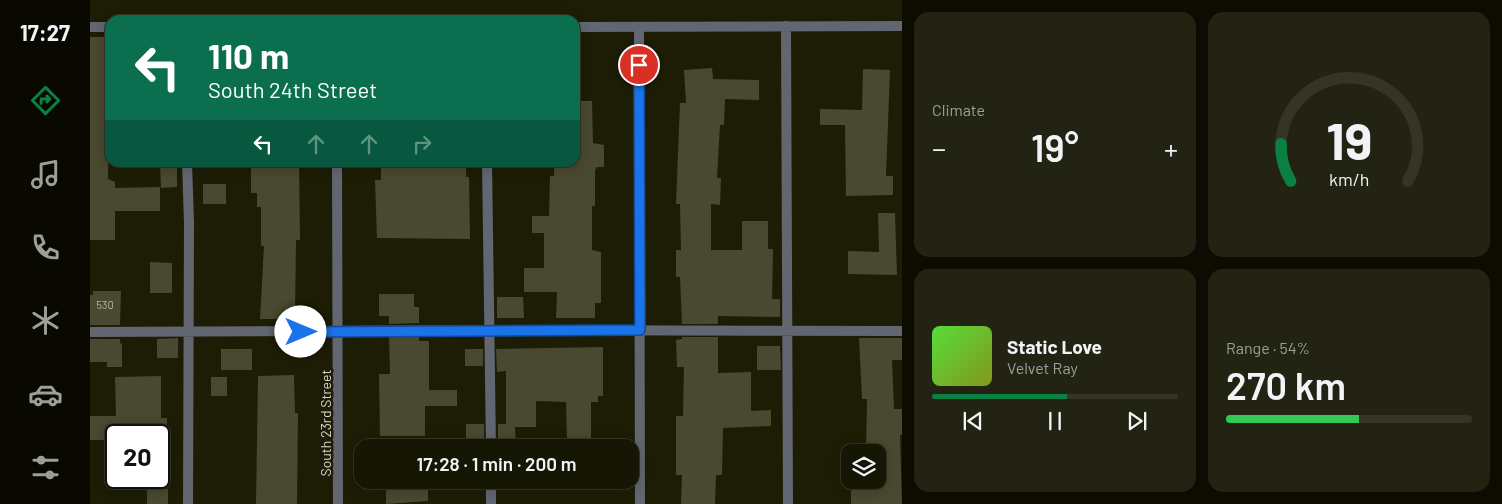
<!DOCTYPE html>
<meta charset="utf-8">
<style>
body{margin:0;font-family:Barlow,sans-serif;background:#232313;color:#f1f3f6;height:100vh;display:flex;flex-direction:column;font-size:19px;white-space:nowrap}
*{box-sizing:border-box;margin:0}
p{font-size:16px;color:#9e9f9a}
.icon{flex:none;width:28px;height:28px;fill:none;stroke:currentColor;stroke-width:2;stroke-linecap:round;stroke-linejoin:round}
.map{position:relative;flex:1;overflow:hidden}
.drawer{display:flex;flex-direction:column;gap:12px;padding:12px;background:#0c0c02;width:600px}
.drawer>*{flex:none}
.hud{position:absolute;left:15px;top:15px;width:475px;height:152px;border-radius:15px;box-shadow:0 2px 12px #0003,0 0 0 1px #353526;background:#0b6e4f;color:#fff;overflow:hidden}
.tools{position:absolute;left:751px;top:444px;display:grid;gap:10px}
.tools a{display:grid;place-items:center;width:45px;height:45px;border-radius:10px;background:#161604;box-shadow:0 2px 12px #0003,0 0 0 1px #353526;font-size:25px}
.speed{position:absolute;left:15px;top:424px;display:flex;gap:10px;font-size:25px;font-weight:700;text-align:center}
.speed>*{display:grid;place-content:center;width:65px;height:65px;border-radius:50%;background:#161604;box-shadow:0 2px 12px #0003,0 0 0 1px #353526;line-height:1}
.speed .limit{border:2px solid #111;border-radius:8px;background:#fff;color:#111}
.pin{position:absolute;display:grid;place-items:center;width:42px;height:42px;color:#fff;margin:-21px;border:2px solid #fff;border-radius:50%;box-shadow:0 1px 5px #0007}
.me{position:absolute;width:55px;margin:-28px;rotate:90deg;stroke-linejoin:round;filter:drop-shadow(0 0 4px #0008)}
.turn{display:flex;align-items:center;gap:18px;height:105px;padding:0 20px;font-size:22px}
.turn .icon{width:65px;height:65px;stroke-width:2.5}
.turn b{display:block;font-size:35px;line-height:42px}
.lanes{display:flex;align-items:center;height:48px;padding:0 20px;background:#0003;justify-content:center;gap:25px;direction:ltr}
.lanes .off{opacity:.35}
.big{font-size:38px;font-weight:600;line-height:1.1}
.drawer .card{flex:1;display:flex;flex-direction:column;justify-content:center;gap:8px;min-width:0;padding:0 18px;border-radius:15px;background:#232313}
.drawer .dial{align-items:center;gap:0}
.dial svg{height:130px;overflow:visible;fill:none;stroke:#353526;stroke-width:7;stroke-linecap:round;text-anchor:middle}
.dial text{fill:#f1f3f6;stroke:none}
.song{display:flex;align-items:center;gap:15px}
.cover{width:60px;height:60px;border-radius:8px;background:linear-gradient(135deg,hsl(110 70% 55%),hsl(70 70% 35%))}
.played{height:5px;border-radius:2px;background:linear-gradient(90deg,#0b8043 55%,#353526 55%)}
.keys{display:flex;justify-content:space-around;direction:ltr}
.heat{display:flex;justify-content:space-between;align-items:center;font-size:28px;direction:ltr}
.charge{height:8px;border-radius:4px;background:linear-gradient(90deg,#34c759 54%,#353526 0)}
.drawer .tiles{flex:1;display:grid;gap:12px;grid-template-columns:repeat(2,1fr)}
.trip{position:absolute;left:264px;top:439px;width:285px;height:50px;border-radius:15px;background:#161604;box-shadow:0 2px 12px #0003,0 0 0 1px #353526;font-weight:600;line-height:50px;text-align:center}
main{display:flex;flex:1;min-height:0}
.menu{display:flex;flex-direction:column;width:90px;justify-content:space-around;align-items:center;background:#090902;color:#9e9f9a}
.menu .icon{width:35px;height:35px}
.menu .selected{color:#0b8043}
.menu b{font-size:22px;color:#f1f3f6}
.map>svg:first-child{display:block}
.building{fill:#494931}
.lines{fill:none;stroke-linecap:round;stroke-linejoin:round}
.lane{stroke:#626670;stroke-width:10}
.street{stroke:#626670;stroke-width:10}
.route-casing{stroke:#114b97;stroke-width:12}
.route{stroke:#1a73e8;stroke-width:9}
.labels{text-anchor:middle;dominant-baseline:central;stroke-width:5;stroke-linejoin:round;paint-order:stroke}
.number-label{font-size:11px;fill:#b2b3a2}
.street-label{font-size:14px;fill:#d5d6c8;stroke:#1d1d06}
</style>
<main>
<nav class="menu">
<b>17:27</b>
<svg class="icon selected" aria-label="directions" viewBox="0 0 24 24"><path d="M12 3l9 9-9 9-9-9zM9 14v-3h6M13 9l2 2-2 2"/></svg>
<svg class="icon" aria-label="music" viewBox="0 0 24 24"><path d="M9 18V5l10-2v13"/><circle cx="6" cy="18" r="3"/><circle cx="16" cy="16" r="3"/></svg>
<svg class="icon" aria-label="phone" viewBox="0 0 24 24"><path d="M5 4h4l2 5-3 2q2 4 5 5l2-3 5 2v4C11 20 4 13 5 4z"/></svg>
<svg class="icon" aria-label="climate" viewBox="0 0 24 24"><path d="M12 3v18M4 7l16 10M4 17L20 7"/></svg>
<svg class="icon" aria-label="car" viewBox="0 0 24 24"><path d="M5 17H2v-5l4-1 3-4h7l3 4 3 1v5h-3M9 17h6M6 11h13"/><circle cx="7" cy="17" r="2"/><circle cx="17" cy="17" r="2"/></svg>
<svg class="icon" aria-label="filters" viewBox="0 0 24 24"><path d="M4 7h16M4 17h16"/><circle cx="9" cy="7" r="2"/><circle cx="15" cy="17" r="2"/></svg>
</nav>
<div class="map">
<svg width="812" height="504" viewBox="0 0 812 504">
<rect width="100%" height="100%" fill="#1d1d06"/>
<!-- building -->
<path class="building" d="M 0,37 L 20,37 L 18,179 L 25,182 L 25,188 L 70,187 L 70,211 L 25,211 L 25,240 L 0,240 Z
M 622,68 L 623,79 L 669,80 L 669,100 L 635,99 L 634,125 L 630,125 L 627,178 L 631,178 L 630,205 L 621,204 L 621,250 L 652,250 L 652,221 L 678,221 L 678,249 L 683,249 L 682,299 L 690,299 L 690,317 L 628,316 L 628,324 L 592,324 L 590,277 L 586,277 L 586,250 L 591,250 L 590,204 L 586,204 L 590,103 L 596,103 L 594,70 Z
M 773,69 L 800,70 L 796,176 L 803,176 L 803,195 L 756,196 L 755,125 L 730,125 L 730,109 L 772,110 Z
M 485,101 L 502,101 L 503,143 L 514,145 L 514,167 L 507,167 L 505,170 L 505,206 L 502,206 L 502,250 L 511,252 L 511,303 L 505,303 L 505,318 L 466,318 L 467,292 L 434,292 L 434,268 L 454,268 L 454,233 L 442,233 L 442,216 L 459,216 L 460,176 L 464,176 L 464,162 L 485,162 Z
M 70,162 L 87,162 L 87,187 L 71,188 Z
M 161,162 L 209,162 L 210,240 L 206,240 L 205,317 L 199,317 L 199,319 L 170,319 L 174,246 L 171,246 L 171,207 L 167,207 L 167,193 L 161,193 Z
M 291,162 L 376,162 L 376,177 L 379,177 L 380,239 L 287,238 L 285,180 L 291,180 Z
M 113,184 L 136,184 L 136,204 L 113,204 Z
M 788,213 L 805,213 L 807,275 L 758,274 L 758,251 L 789,252 Z
M 60,262 L 82,263 L 82,293 L 60,293 Z
M 3,291 L 31,291 L 30,325 L 0,325 L 0,295 L 3,295 Z
M 289,294 L 324,294 L 324,307 L 329,307 L 329,323 L 299,324 L 299,316 L 289,316 Z
M 407,297 L 433,297 L 434,318 L 407,318 Z
M 299,337 L 329,337 L 329,341 L 339,341 L 339,390 L 367,390 L 367,406 L 335,406 L 335,436 L 290,436 L 289,374 L 300,374 Z
M 592,337 L 628,337 L 628,373 L 661,372 L 661,411 L 681,410 L 681,426 L 633,428 L 632,475 L 626,475 L 625,504 L 591,504 L 592,475 L 586,475 L 586,416 L 593,416 L 594,367 L 587,367 L 586,340 L 592,339 Z
M 88,338 L 88,358 L 67,358 L 67,339 Z
M 769,338 L 812,338 L 812,360 L 802,360 L 804,409 L 812,409 L 812,435 L 810,435 L 812,504 L 761,504 L 761,483 L 788,483 L 788,452 L 776,452 L 777,399 L 772,399 Z
M 0,339 L 30,339 L 30,343 L 32,344 L 32,367 L 17,367 L 17,362 L 0,362 Z
M 667,346 L 690,346 L 691,370 L 667,370 Z
M 513,347 L 513,396 L 508,396 L 508,402 L 501,402 L 501,441 L 477,441 L 476,402 L 446,401 L 446,427 L 425,427 L 426,448 L 408,448 L 408,424 L 416,424 L 416,371 L 407,372 L 406,349 Z
M 131,349 L 162,349 L 162,370 L 131,370 Z
M 375,349 L 393,349 L 393,366 L 375,366 Z
M 204,375 L 205,413 L 208,413 L 207,504 L 166,504 L 168,376 Z
M 71,376 L 71,418 L 77,418 L 77,435 L 24,435 L 24,440 L 0,440 L 0,416 L 26,416 L 25,377 Z
M 121,377 L 137,377 L 137,396 L 121,396 Z
M 376,424 L 394,424 L 394,444 L 376,444 Z
M 296,482 L 338,483 L 338,501 L 296,504 Z
M 57,489 L 78,489 L 78,504 L 57,504 Z"/>
<g class="lines">
<!-- lane -->
<path class="lane" d="M 696,26 L 698,504
M 0,27 L 20,27
M 485,27 L 812,26
M 97,162 L 99,223 L 98,504
M 397,162 L 401,448
M 0,332 L 399,330 L 812,331
M 401,480 L 401,504"/>
<!-- street -->
<path class="street" d="M 549,27 L 550,504
M 247,162 L 248,504"/>
</g>
<g class="lines">
<!-- route casing -->
<g class="route-casing">
<path id="route" d="M 211,332 L 550,330 L 549,65"/>
</g>
<!-- route -->
<use href="#route" class="route"/>
</g>
<g class="labels">
<!-- number labels -->
<g class="number-label">
<text x="15" y="304">530</text>
</g>
<!-- street labels -->
<g class="street-label">
<text transform="translate(235 423) rotate(-90)">South 23rd Street</text>
</g>
</g>
</svg>
<div class="tools">
<a><svg class="icon" aria-label="layers" viewBox="0 0 24 24"><path d="M12 4l9 5-9 5-9-5zM3 14l9 5 9-5"/></svg></a>
</div>
<div class="speed"><div class="limit">20</div></div>
<div class="pin" style="left:549px;top:65px;background:#d93025"><svg class="icon" aria-label="arrive" viewBox="0 0 24 24"><path d="M6 21V4h12l-3 4 3 4H6"/></svg></div>
<svg class="me" style="left:211px;top:332px" viewBox="-20 -20 40 40"><circle r="19" fill="#fff"/><path d="M0-13L10 11 0 6-10 11z" fill="#1a73e8"/></svg>
<div class="trip">17:28 · 1 min · 200 m</div>
<div class="hud">
<div class="turn"><svg class="icon" aria-label="left" viewBox="0 0 24 24"><path d="M17 20v-9H6M10 6l-5 5 5 5"/></svg><div><b>110 m</b>South 24th Street</div></div>
<div class="lanes"><svg class="icon" aria-label="left" viewBox="0 0 24 24"><path d="M17 20v-9H6M10 6l-5 5 5 5"/></svg><svg class="icon off" aria-label="ahead" viewBox="0 0 24 24"><path d="M12 20V5M6 11l6-6 6 6"/></svg><svg class="icon off" aria-label="ahead" viewBox="0 0 24 24"><path d="M12 20V5M6 11l6-6 6 6"/></svg><svg class="icon off" aria-label="right" viewBox="0 0 24 24"><path d="M7 20v-9h11M14 6l5 5-5 5"/></svg></div>
</div>
</div>
<section class="drawer">
<div class="tiles">
<div class="card"><p>Climate</p>
<div class="heat"><a>−</a><b class="big">19°</b><a>+</a></div>
</div>
<div class="card dial"><svg viewBox="0 0 100 80">
<path d="M14 69A42 42 0 1 1 86 69"/>
<path d="M14 69A42 42 0 0 1 8 46" stroke="#0b8043"/>
<text x="50" y="56" font-size="32" font-weight="700">19</text>
<text x="50" y="72" font-size="11">km/h</text>
</svg></div>
<div class="card">
<div class="song"><i class="cover"></i><div><b>Static Love</b><p>Velvet Ray</p></div></div>
<div class="played"></div>
<div class="keys"><svg class="icon" aria-label="previous" viewBox="0 0 24 24"><path d="M18 5L8 12l10 7zM5 5v14"/></svg><svg class="icon" aria-label="pause" viewBox="0 0 24 24"><path d="M8 5v14M16 5v14"/></svg><svg class="icon" aria-label="next" viewBox="0 0 24 24"><path d="M6 5l10 7-10 7zM19 5v14"/></svg></div>
</div>
<div class="card"><p>Range · 54%</p><b class="big">270 km</b><div class="charge"></div></div>
</div>
</section>
</main>
